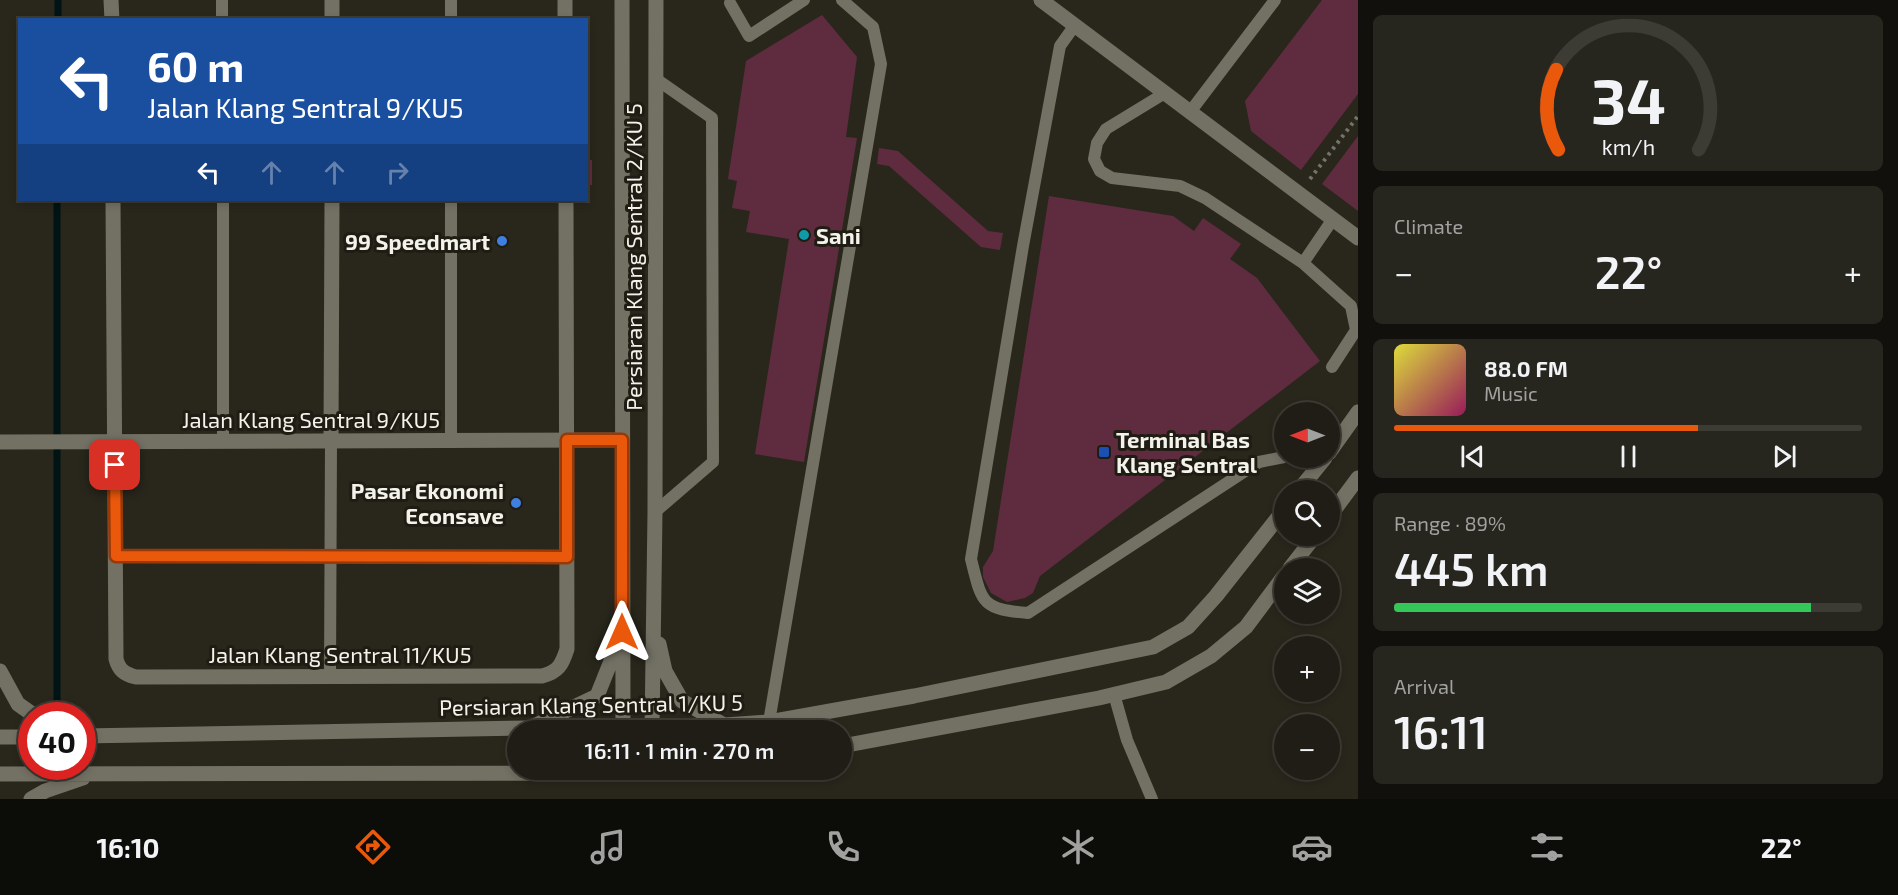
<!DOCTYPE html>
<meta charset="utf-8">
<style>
body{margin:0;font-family:"Exo 2",sans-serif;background:#27261e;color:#f1f3f6;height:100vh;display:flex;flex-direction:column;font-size:22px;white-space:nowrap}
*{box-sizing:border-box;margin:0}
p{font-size:20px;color:#a1a2a0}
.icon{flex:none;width:33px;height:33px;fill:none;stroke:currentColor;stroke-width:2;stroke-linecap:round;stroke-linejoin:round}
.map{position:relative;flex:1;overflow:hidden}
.side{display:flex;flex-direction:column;gap:15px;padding:15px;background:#11100c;width:540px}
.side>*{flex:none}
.top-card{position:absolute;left:18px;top:18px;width:570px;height:183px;border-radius:0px;box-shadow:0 3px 9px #0003,0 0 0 2px #3c3b34;background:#1a4fa0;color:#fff;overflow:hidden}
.needle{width:39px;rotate:270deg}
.controls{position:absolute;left:1274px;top:402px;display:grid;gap:12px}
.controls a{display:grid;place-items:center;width:66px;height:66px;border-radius:50%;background:#1f1d15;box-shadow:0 3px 9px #0003,0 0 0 2px #3c3b34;font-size:30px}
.speed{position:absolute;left:18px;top:702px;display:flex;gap:12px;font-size:30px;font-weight:700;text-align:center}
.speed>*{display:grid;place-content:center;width:78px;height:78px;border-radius:50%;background:#1f1d15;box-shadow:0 3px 9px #0003,0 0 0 2px #3c3b34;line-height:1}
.speed .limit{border:9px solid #d22;background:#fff;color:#111}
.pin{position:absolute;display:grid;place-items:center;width:51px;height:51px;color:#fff;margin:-26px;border-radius:12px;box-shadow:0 3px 9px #0006}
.me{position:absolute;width:66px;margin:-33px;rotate:0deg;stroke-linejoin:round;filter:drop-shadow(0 0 4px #0008)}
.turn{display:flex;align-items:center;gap:21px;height:126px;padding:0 30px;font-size:27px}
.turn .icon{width:78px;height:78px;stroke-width:2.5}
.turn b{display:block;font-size:42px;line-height:51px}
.lanes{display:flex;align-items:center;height:57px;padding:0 30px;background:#0003;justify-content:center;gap:30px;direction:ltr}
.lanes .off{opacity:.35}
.big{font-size:45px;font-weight:600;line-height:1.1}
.side .tile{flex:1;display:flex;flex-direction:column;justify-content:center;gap:9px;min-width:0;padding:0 21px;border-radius:9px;background:#27261e}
.side .dial{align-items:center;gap:0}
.dial svg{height:156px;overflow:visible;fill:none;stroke:#3c3b34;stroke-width:7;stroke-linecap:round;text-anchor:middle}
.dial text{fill:#f1f3f6;stroke:none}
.song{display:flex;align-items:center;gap:18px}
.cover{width:72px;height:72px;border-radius:9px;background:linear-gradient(135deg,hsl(60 70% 55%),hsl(330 70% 35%))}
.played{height:6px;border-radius:3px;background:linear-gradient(90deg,#ea580c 65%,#3c3b34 65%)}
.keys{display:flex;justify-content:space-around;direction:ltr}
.heat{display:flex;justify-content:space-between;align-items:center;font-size:33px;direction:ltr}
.charge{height:9px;border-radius:4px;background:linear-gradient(90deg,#34c759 89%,#3c3b34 0)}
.trip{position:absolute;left:507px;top:720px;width:345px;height:60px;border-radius:30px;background:#1f1d15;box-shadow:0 3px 9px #0003,0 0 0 2px #3c3b34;font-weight:600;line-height:60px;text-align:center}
.tabs{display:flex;height:96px;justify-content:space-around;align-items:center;background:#0c0c08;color:#a1a2a0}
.tabs .icon{width:42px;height:42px}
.tabs .active{color:#ea580c}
.tabs b{font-size:27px;color:#f1f3f6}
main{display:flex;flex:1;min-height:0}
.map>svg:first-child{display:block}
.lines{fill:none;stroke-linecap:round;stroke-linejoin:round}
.stream{stroke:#001315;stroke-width:7}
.building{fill:#5e2c3e}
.path{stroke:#757369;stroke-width:4;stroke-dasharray:3 4.5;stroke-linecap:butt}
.service{stroke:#737164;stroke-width:12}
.minor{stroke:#737164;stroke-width:15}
.tertiary{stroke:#737164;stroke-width:15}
.route-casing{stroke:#983908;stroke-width:15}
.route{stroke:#ea580c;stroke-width:10}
.culture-dot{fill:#0f9aa8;stroke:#1f1d13;stroke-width:2}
.shop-dot{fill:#3f7fe0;stroke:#1f1d13;stroke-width:2}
.transit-dot{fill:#1a4fb4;stroke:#1f1d13;stroke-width:2}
.labels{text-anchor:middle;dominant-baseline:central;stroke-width:6;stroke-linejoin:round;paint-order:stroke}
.poi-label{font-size:22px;font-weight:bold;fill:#f3f2eb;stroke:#1f1d13;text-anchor:start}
.street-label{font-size:22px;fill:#f3f2eb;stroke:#1f1d13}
</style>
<main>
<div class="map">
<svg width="1358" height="799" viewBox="0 0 1358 799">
<rect width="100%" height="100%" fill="#29271c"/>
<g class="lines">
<!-- stream -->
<path class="stream" d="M 58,20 L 58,0
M 57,706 L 57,200"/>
</g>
<!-- building -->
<path class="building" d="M 1322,0 L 1358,0 L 1358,94 L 1301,170 L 1251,131 L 1245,101 Z
M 822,15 L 857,57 L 846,137 L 857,138 L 804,462 L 755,454 L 789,239 L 746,232 L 750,211 L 732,208 L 737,181 L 728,179 L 746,61 Z
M 1358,136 L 1358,211 L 1322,184 Z
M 879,148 L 898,151 L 988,231 L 1003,233 L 1000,250 L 981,247 L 889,166 L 877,164 Z
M 586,160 L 592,160 L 592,185 L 586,185 Z
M 1049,196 L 1173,216 L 1194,231 L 1203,218 L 1241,244 L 1230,259 L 1257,278 L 1320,361 L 1040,576 L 1033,593 L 1025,598 L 1007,602 L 991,593 L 983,577 L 983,567 L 993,551 Z"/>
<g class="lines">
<!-- path -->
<path class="path" d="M 1310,179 L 1358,116"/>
<!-- service -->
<path class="service" d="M 222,0 L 222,20
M 451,0 L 451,20
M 730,3 L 749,36 L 804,0
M 1075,25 L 1060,46 L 1023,246 L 971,559 C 982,603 981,609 1028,613 L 1259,462 L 1284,457
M 1165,93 L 1106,129 L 1097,143 L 1094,159 L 1100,171 L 1112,178 L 1180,186 L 1205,198 L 1303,263 L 1351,306 L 1356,330 L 1332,367
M 1190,112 L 1275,0
M 223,200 L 223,441
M 451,200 L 451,441
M 1303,263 L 1333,219
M 655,512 L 713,462 L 712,118 L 656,79
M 116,556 L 567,557
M 330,676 L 331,441
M 1114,694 L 1127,740 L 1152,799
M 769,722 L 881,64 L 873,27 L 842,0"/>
<!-- minor -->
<path class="minor" d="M 111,0 L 112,20
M 565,0 L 565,20
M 1041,0 L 1358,238
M 332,20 L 332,0
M 113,200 L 116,659 C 119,670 124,674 136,677 L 542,676 C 558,672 562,665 567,649 L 566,200
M 331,441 L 332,200
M 0,442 L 622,440"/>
<!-- tertiary -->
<path class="tertiary" d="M 622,0 L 623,730
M 1329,453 L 1358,412
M 1299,490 L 1325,458
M 1329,517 L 1358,478
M 1290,568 L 1315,536
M 659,644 L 665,671 L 682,701 L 724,725
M 0,671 L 18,704 L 35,716
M 534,726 L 597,696 L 619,641
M 652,730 L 655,512 L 656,0
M 82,736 L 529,728 L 652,730 L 769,722 L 914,696 L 1153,647 L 1188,627 L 1216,596 L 1284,510
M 0,737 L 32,737
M 842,746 L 1099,698 L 1166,682 L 1211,656 L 1246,627 L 1284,576
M 0,774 L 638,773 L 669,770
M 31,799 L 45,791 L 83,778"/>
</g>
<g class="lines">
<!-- route casing -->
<g class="route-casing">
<path id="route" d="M 115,465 L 116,556 L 567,557 L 567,440 L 622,440 L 622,632"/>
</g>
<!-- route -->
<use href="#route" class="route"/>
</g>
<!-- markers -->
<circle class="culture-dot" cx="804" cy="235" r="6"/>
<g class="shop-dot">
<circle cx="502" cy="241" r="6"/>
<circle cx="516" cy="503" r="6"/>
</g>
<rect class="transit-dot" x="1098" y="446" width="12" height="12" rx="3"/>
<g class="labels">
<!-- poi labels -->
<g class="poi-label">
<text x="816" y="235">Sani</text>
<text x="490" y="241" text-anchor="end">99 Speedmart</text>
<text x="1116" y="439">Terminal Bas<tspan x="1116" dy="25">Klang Sentral</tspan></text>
<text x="504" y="490" text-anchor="end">Pasar Ekonomi<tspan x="504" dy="25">Econsave</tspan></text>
</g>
<!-- street labels -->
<g class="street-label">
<text transform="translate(633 257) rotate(-90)">Persiaran Klang Sentral 2/KU 5</text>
<text x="311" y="419">Jalan Klang Sentral 9/KU5</text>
<text x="340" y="654">Jalan Klang Sentral 11/KU5</text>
<text transform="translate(591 704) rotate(-1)">Persiaran Klang Sentral 1/KU 5</text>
</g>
</g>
</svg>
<div class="controls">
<a><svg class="needle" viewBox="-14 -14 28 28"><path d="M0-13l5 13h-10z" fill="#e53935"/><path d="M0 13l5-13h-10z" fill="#a1a2a0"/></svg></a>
<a><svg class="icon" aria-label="search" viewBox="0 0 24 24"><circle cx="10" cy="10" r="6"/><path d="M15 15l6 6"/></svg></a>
<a><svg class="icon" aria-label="layers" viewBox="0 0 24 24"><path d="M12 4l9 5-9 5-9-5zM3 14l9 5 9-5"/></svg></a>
<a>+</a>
<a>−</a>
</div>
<div class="speed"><div class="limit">40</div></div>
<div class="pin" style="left:115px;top:465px;background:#d93025"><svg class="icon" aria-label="arrive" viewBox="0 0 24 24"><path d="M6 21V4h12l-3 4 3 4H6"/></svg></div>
<svg class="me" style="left:622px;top:632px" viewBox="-20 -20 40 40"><path d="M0-17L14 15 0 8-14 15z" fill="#ea580c" stroke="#fff" stroke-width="4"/></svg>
<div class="trip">16:11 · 1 min · 270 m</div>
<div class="top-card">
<div class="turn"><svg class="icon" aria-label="left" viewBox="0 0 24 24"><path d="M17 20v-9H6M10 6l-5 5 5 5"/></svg><div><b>60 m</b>Jalan Klang Sentral 9/KU5</div></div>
<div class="lanes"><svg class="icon" aria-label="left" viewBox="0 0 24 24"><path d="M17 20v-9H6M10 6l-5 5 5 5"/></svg><svg class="icon off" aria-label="ahead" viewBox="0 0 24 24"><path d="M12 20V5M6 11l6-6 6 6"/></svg><svg class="icon off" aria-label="ahead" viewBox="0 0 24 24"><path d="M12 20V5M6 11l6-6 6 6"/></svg><svg class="icon off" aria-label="right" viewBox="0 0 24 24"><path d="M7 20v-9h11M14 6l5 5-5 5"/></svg></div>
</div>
</div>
<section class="side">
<div class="tile dial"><svg viewBox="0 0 100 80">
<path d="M14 69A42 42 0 1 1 86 69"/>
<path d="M14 69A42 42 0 0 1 13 28" stroke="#ea580c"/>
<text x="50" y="56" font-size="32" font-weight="700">34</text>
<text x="50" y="72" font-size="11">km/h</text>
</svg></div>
<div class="tile"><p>Climate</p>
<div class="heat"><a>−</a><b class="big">22°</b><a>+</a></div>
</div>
<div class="tile">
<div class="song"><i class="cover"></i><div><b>88.0 FM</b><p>Music</p></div></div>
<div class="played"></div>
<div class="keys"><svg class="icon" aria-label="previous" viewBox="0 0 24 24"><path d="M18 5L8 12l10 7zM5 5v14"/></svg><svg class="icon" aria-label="pause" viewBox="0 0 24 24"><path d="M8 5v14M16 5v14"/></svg><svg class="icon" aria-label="next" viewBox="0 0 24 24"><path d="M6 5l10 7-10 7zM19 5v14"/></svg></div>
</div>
<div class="tile"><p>Range · 89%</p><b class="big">445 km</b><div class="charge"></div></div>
<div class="tile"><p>Arrival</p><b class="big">16:11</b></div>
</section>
</main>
<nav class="tabs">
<b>16:10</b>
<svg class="icon active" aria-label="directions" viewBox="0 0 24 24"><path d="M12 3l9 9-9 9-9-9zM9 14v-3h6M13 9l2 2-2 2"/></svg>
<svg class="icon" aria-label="music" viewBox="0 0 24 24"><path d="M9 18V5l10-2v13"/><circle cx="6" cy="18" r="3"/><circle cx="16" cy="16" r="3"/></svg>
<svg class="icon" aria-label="phone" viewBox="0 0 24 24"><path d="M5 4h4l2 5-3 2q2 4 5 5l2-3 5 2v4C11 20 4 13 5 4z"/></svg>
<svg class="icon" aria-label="climate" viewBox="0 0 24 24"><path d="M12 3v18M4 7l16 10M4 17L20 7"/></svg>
<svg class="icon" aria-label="car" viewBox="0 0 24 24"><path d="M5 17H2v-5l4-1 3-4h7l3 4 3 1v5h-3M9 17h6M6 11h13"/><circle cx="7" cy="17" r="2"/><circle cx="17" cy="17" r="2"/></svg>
<svg class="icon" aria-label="filters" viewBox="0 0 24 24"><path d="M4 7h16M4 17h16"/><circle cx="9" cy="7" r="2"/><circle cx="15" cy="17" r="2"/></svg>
<b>22°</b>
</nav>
